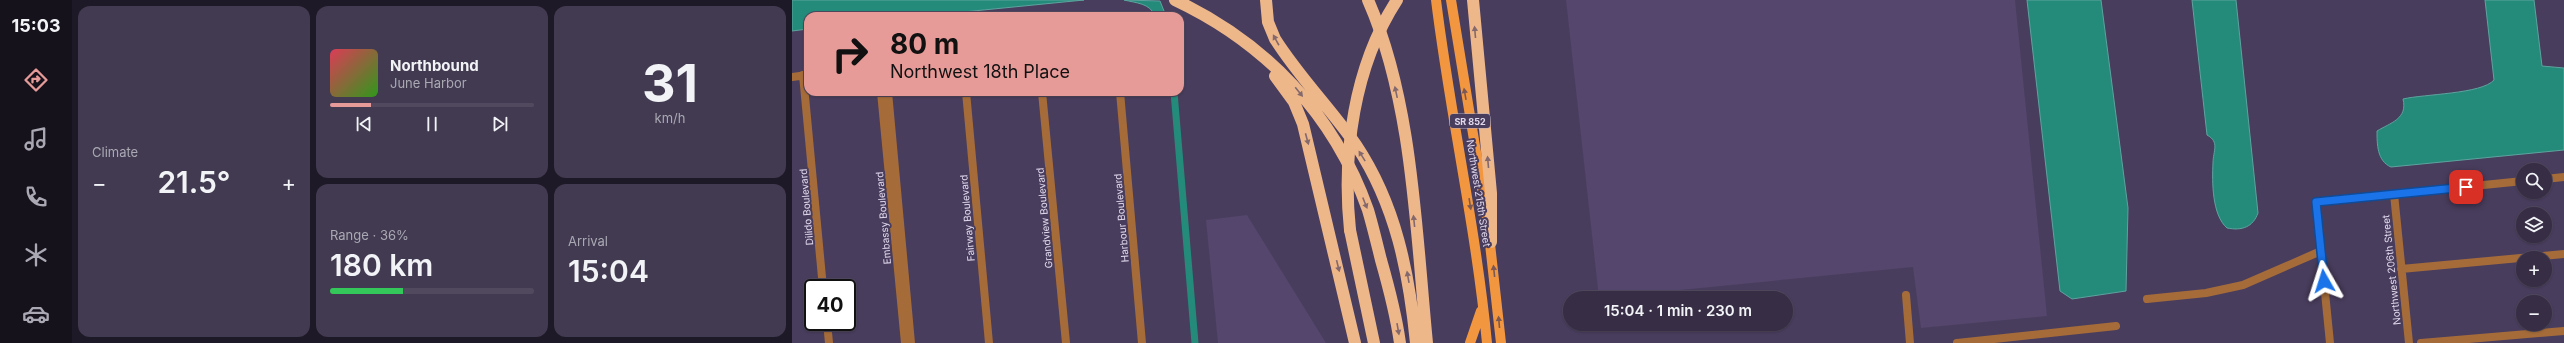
<!DOCTYPE html>
<meta charset="utf-8">
<style>
body{margin:0;font-family:Inter,sans-serif;background:#423a51;color:#f1f3f6;height:100vh;display:flex;flex-direction:column;font-size:15px;white-space:nowrap}
*{box-sizing:border-box;margin:0}
p{font-size:13px;color:#aaa8b3}
.icon{flex:none;width:22px;height:22px;fill:none;stroke:currentColor;stroke-width:2;stroke-linecap:round;stroke-linejoin:round}
.map{position:relative;flex:1;overflow:hidden}
.panel{display:flex;flex-direction:column;gap:6px;padding:6px;background:#1e1926;width:720px}
.panel>*{flex:none}
.banner{position:absolute;left:12px;top:12px;width:380px;height:84px;border-radius:12px;box-shadow:0 1px 3px #0004,0 0 0 1px #514a5f;background:#e69b98;color:#111;overflow:hidden}
.fabs{position:absolute;left:1724px;top:163px;display:grid;gap:8px}
.fabs a{display:grid;place-items:center;width:36px;height:36px;border-radius:50%;background:#372e46;box-shadow:0 1px 3px #0004,0 0 0 1px #514a5f;font-size:20px}
.speed{position:absolute;left:12px;top:279px;display:flex;gap:8px;font-size:20px;font-weight:700;text-align:center}
.speed>*{display:grid;place-content:center;width:52px;height:52px;border-radius:50%;background:#372e46;box-shadow:0 1px 3px #0004,0 0 0 1px #514a5f;line-height:1}
.speed .limit{border:2px solid #111;border-radius:6px;background:#fff;color:#111}
.pin{position:absolute;display:grid;place-items:center;width:34px;height:34px;color:#fff;margin:-17px;border-radius:8px;box-shadow:0 2px 6px #0006}
.me{position:absolute;width:44px;margin:-22px;rotate:354deg;stroke-linejoin:round;filter:drop-shadow(0 0 3px #0008)}
.turn{display:flex;align-items:center;gap:14px;height:84px;padding:0 20px;font-size:18px}
.turn .icon{width:52px;height:52px;stroke-width:2.5}
.turn b{display:block;font-size:28px;line-height:34px}
.big{font-size:30px;font-weight:600;line-height:1.1}
.panel .card{flex:1;display:flex;flex-direction:column;justify-content:center;gap:6px;min-width:0;padding:0 14px;border-radius:12px;background:#423a51}
.panel .dial{align-items:center;gap:0}
.dial b{font-size:52px;line-height:1}
.song{display:flex;align-items:center;gap:12px}
.cover{width:48px;height:48px;border-radius:6px;background:linear-gradient(135deg,hsl(350 70% 55%),hsl(110 70% 35%))}
.played{height:4px;border-radius:2px;background:linear-gradient(90deg,#e69b98 20%,#514a5f 20%)}
.keys{display:flex;justify-content:space-around;direction:ltr}
.heat{display:flex;justify-content:space-between;align-items:center;font-size:22px;direction:ltr}
.charge{height:6px;border-radius:3px;background:linear-gradient(90deg,#34c759 36%,#514a5f 0)}
.panel .tiles{flex:1;display:grid;gap:6px;grid-template-columns:repeat(3,1fr)}
.card:first-child{grid-row:span 2}
.trip{position:absolute;left:771px;top:291px;width:230px;height:40px;border-radius:20px;background:#372e46;box-shadow:0 1px 3px #0004,0 0 0 1px #514a5f;font-weight:600;line-height:40px;text-align:center}
main{display:flex;flex:1;min-height:0}
.tabs{display:flex;flex-direction:column;width:72px;justify-content:space-around;align-items:center;background:#16121c;color:#aaa8b3}
.tabs .icon{width:28px;height:28px}
.tabs .current{color:#e69b98}
.tabs b{font-size:18px;color:#f1f3f6}
.map>svg:first-child{display:block}
.built{fill:#54466c}
.water{fill:#248b7b;stroke:#5da39e}
.lines{fill:none;stroke-linecap:round;stroke-linejoin:round}
.canal{stroke:#248b7b;stroke-width:7}
.minor{stroke:#a56c3a;stroke-width:8}
.tertiary{stroke:#a56c3a;stroke-width:8}
.primary{stroke:#f29740;stroke-width:10}
.motorway{stroke:#eeb78a;stroke-width:12}
.motorway-bridge{stroke:#eeb78a;stroke-width:12}
.oneway{fill:#83686d}
.oneway2{fill:#7c5854}
.route-casing{stroke:#114b97;stroke-width:10}
.route{stroke:#1a73e8;stroke-width:7}
.labels{text-anchor:middle;dominant-baseline:central;stroke-width:4;stroke-linejoin:round;paint-order:stroke}
.shield{fill:#493d5d;stroke:#b3abc2;stroke-width:1}
.shield-label{font-size:9px;font-weight:bold;fill:#e1daee}
.street-label{font-size:10px;fill:#e1daee;stroke:#493d5d}
</style>
<main>
<nav class="tabs">
<b>15:03</b>
<svg class="icon current" aria-label="directions" viewBox="0 0 24 24"><path d="M12 3l9 9-9 9-9-9zM9 14v-3h6M13 9l2 2-2 2"/></svg>
<svg class="icon" aria-label="music" viewBox="0 0 24 24"><path d="M9 18V5l10-2v13"/><circle cx="6" cy="18" r="3"/><circle cx="16" cy="16" r="3"/></svg>
<svg class="icon" aria-label="phone" viewBox="0 0 24 24"><path d="M5 4h4l2 5-3 2q2 4 5 5l2-3 5 2v4C11 20 4 13 5 4z"/></svg>
<svg class="icon" aria-label="climate" viewBox="0 0 24 24"><path d="M12 3v18M4 7l16 10M4 17L20 7"/></svg>
<svg class="icon" aria-label="car" viewBox="0 0 24 24"><path d="M5 17H2v-5l4-1 3-4h7l3 4 3 1v5h-3M9 17h6M6 11h13"/><circle cx="7" cy="17" r="2"/><circle cx="17" cy="17" r="2"/></svg>
</nav>
<section class="panel">
<div class="tiles">
<div class="card"><p>Climate</p>
<div class="heat"><a>−</a><b class="big">21.5°</b><a>+</a></div>
</div>
<div class="card">
<div class="song"><i class="cover"></i><div><b>Northbound</b><p>June Harbor</p></div></div>
<div class="played"></div>
<div class="keys"><svg class="icon" aria-label="previous" viewBox="0 0 24 24"><path d="M18 5L8 12l10 7zM5 5v14"/></svg><svg class="icon" aria-label="pause" viewBox="0 0 24 24"><path d="M8 5v14M16 5v14"/></svg><svg class="icon" aria-label="next" viewBox="0 0 24 24"><path d="M6 5l10 7-10 7zM19 5v14"/></svg></div>
</div>
<div class="card dial"><b>31</b><p>km/h</p></div>
<div class="card"><p>Range · 36%</p><b class="big">180 km</b><div class="charge"></div></div>
<div class="card"><p>Arrival</p><b class="big">15:04</b></div>
</div>
</section>
<div class="map">
<svg width="1772" height="343" viewBox="0 0 1772 343">
<rect width="100%" height="100%" fill="#493d5d"/>
<!-- built -->
<path class="built" d="M 774,0 L 1223,0 L 1255,316 L 1129,328 L 1121,267 L 807,298 Z
M 455,215 L 534,343 L 426,343 L 414,220 Z"/>
<!-- water -->
<path class="water" d="M 0,0 L 292,0 L 131,16 L 16,16 L 16,29 L 0,31 Z
M 332,0 L 368,1 L 374,16 L 363,16 C 358,3 344,3 332,0 Z
M 1235,0 L 1309,0 L 1336,208 L 1334,291 L 1280,299 L 1268,291 Z
M 1400,0 L 1444,0 L 1466,213 C 1461,227 1450,231 1435,228 C 1420,215 1420,182 1421,163 C 1421,151 1428,142 1415,135 Z
M 1693,0 L 1742,0 L 1750,66 L 1772,68 L 1772,150 L 1599,167 C 1585,161 1585,144 1585,131 C 1598,123 1616,119 1611,99 C 1632,94 1690,94 1702,80 Z"/>
<g class="lines">
<!-- canal -->
<path class="canal" d="M 382,92 L 403,343"/>
<!-- minor -->
<path class="minor" d="M 11,75 L 31,288
M 0,77 L 15,75
M 89,92 L 113,343
M 96,92 L 119,343
M 174,92 L 197,343
M 250,92 L 274,343
M 328,92 L 350,343
M 1753,179 L 1772,177
M 1602,194 L 1617,343
M 1524,202 L 1731,181
M 1609,269 L 1772,254
M 1114,295 L 1118,343
M 1355,299 L 1414,293 L 1451,285 L 1529,251
M 35,322 L 37,343
M 1165,343 L 1324,326
M 1629,343 L 1772,331"/>
<!-- tertiary -->
<path class="tertiary" d="M 1524,202 L 1538,343"/>
<!-- primary -->
<path class="primary" d="M 644,0 C 658,115 684,227 695,343
M 659,0 L 695,219
M 697,235 L 709,343
M 678,343 L 689,311"/>
<!-- motorway -->
<path class="motorway" d="M 383,0 C 474,43 542,114 576,210 C 581,227 585,244 589,260 C 597,288 604,315 608,343
M 474,0 L 476,22 L 483,39 C 507,77 539,109 564,145 C 604,205 617,273 624,343
M 576,0 C 621,102 624,233 635,343
M 681,0 L 699,193 L 699,242
M 483,76 L 502,102 L 511,124 L 563,343
M 558,230 L 582,343"/>
<!-- motorway-bridge -->
<path class="motorway-bridge" d="M 558,230 C 550,154 562,66 605,0"/>
</g>
<!-- one-way arrows -->
<defs><path id="oneway-solid" d="M-6-.8H1V-3.2L6.5 0L1 3.2V.8H-6Z"/></defs>
<g class="oneway">
<use href="#oneway-solid" transform="translate(683 32) rotate(-95)"/>
<use href="#oneway-solid" transform="translate(484 40) rotate(-119)"/>
<use href="#oneway-solid" transform="translate(507 92) rotate(51)"/>
<use href="#oneway-solid" transform="translate(604 92) rotate(-102)"/>
<use href="#oneway-solid" transform="translate(515 139) rotate(75)"/>
<use href="#oneway-solid" transform="translate(570 156) rotate(-122)"/>
<use href="#oneway-solid" transform="translate(696 162) rotate(-95)"/>
<use href="#oneway-solid" transform="translate(573 203) rotate(68)"/>
<use href="#oneway-solid" transform="translate(622 221) rotate(-96)"/>
<use href="#oneway-solid" transform="translate(546 266) rotate(76)"/>
<use href="#oneway-solid" transform="translate(616 277) rotate(-100)"/>
<use href="#oneway-solid" transform="translate(606 329) rotate(80)"/>
</g>
<g class="oneway2">
<use href="#oneway-solid" transform="translate(673 94) rotate(-100)"/>
<use href="#oneway-solid" transform="translate(678 204) rotate(81)"/>
<use href="#oneway-solid" transform="translate(702 271) rotate(-96)"/>
<use href="#oneway-solid" transform="translate(707 322) rotate(-95)"/>
</g>
<g class="lines">
<!-- route casing -->
<g class="route-casing">
<path id="route" d="M 1532,281 L 1524,202 L 1674,187"/>
</g>
<!-- route -->
<use href="#route" class="route"/>
</g>
<g class="labels">
<!-- shield labels -->
<rect class="shield" x="658" y="114" width="40" height="14" rx="3"/>
<g class="shield-label">
<text x="678" y="121">SR 852</text>
</g>
<!-- street labels -->
<g class="street-label">
<text transform="translate(687 193) rotate(81)">Northwest 215th Street</text>
<text transform="translate(14 207) rotate(-95)">Dilido Boulevard</text>
<text transform="translate(91 218) rotate(-95)">Embassy Boulevard</text>
<text transform="translate(175 218) rotate(-95)">Fairway Boulevard</text>
<text transform="translate(252 218) rotate(-95)">Grandview Boulevard</text>
<text transform="translate(329 218) rotate(-95)">Harbour Boulevard</text>
<text transform="translate(1599 270) rotate(-96)">Northwest 206th Street</text>
</g>
</g>
</svg>
<div class="fabs">
<a><svg class="icon" aria-label="search" viewBox="0 0 24 24"><circle cx="10" cy="10" r="6"/><path d="M15 15l6 6"/></svg></a>
<a><svg class="icon" aria-label="layers" viewBox="0 0 24 24"><path d="M12 4l9 5-9 5-9-5zM3 14l9 5 9-5"/></svg></a>
<a>+</a>
<a>−</a>
</div>
<div class="speed"><div class="limit">40</div></div>
<div class="pin" style="left:1674px;top:187px;background:#d93025"><svg class="icon" aria-label="arrive" viewBox="0 0 24 24"><path d="M6 21V4h12l-3 4 3 4H6"/></svg></div>
<svg class="me" style="left:1532px;top:281px" viewBox="-20 -20 40 40"><path d="M0-17L14 15 0 8-14 15z" fill="#1a73e8" stroke="#fff" stroke-width="4"/></svg>
<div class="trip">15:04 · 1 min · 230 m</div>
<div class="banner">
<div class="turn"><svg class="icon" aria-label="right" viewBox="0 0 24 24"><path d="M7 20v-9h11M14 6l5 5-5 5"/></svg><div><b>80 m</b>Northwest 18th Place</div></div>
</div>
</div>
</main>
